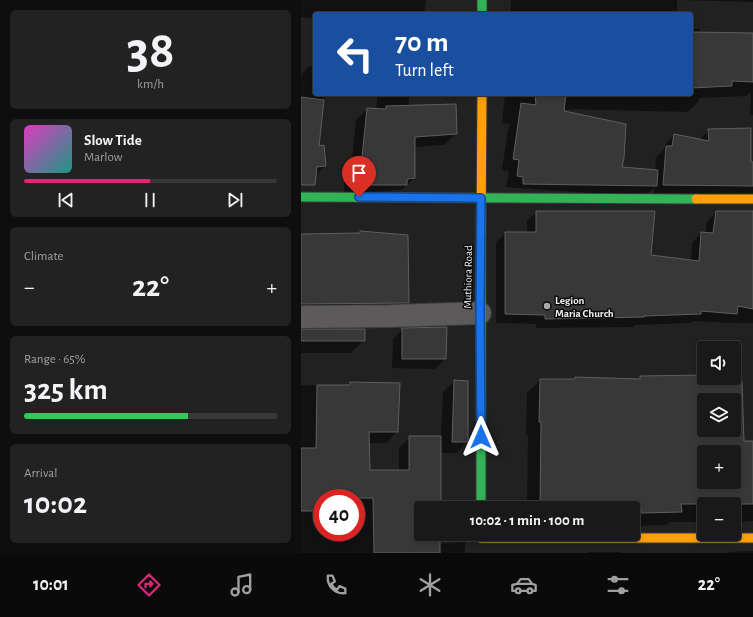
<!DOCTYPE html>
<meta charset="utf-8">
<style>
body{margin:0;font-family:"Alegreya Sans",sans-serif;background:#232222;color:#f1f3f6;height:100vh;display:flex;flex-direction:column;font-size:15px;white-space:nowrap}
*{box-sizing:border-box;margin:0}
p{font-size:13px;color:#9fa0a2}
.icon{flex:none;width:22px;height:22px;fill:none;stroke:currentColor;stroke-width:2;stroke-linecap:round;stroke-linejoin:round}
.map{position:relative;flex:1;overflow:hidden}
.panel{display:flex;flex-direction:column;gap:10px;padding:10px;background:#0e0e0e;width:301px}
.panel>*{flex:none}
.top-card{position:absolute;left:12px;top:12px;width:380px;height:84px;border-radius:4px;box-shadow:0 2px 6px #0003,0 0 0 1px #383838;background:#1a4fa0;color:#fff;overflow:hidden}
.controls{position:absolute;left:396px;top:341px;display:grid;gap:8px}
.controls a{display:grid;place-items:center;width:44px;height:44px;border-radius:4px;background:#1a1919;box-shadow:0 2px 6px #0003,0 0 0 1px #383838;font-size:20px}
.speed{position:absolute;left:12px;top:489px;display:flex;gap:8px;font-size:20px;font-weight:700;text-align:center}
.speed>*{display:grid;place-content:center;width:52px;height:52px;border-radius:50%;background:#1a1919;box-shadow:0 2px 6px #0003,0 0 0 1px #383838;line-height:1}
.speed .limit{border:6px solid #d22;background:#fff;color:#111}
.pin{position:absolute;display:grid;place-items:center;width:34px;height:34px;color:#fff;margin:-41px -17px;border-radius:50% 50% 50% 0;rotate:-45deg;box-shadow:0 0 4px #0007}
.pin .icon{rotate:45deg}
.me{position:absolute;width:44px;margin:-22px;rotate:0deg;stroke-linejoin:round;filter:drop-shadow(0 0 3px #0008)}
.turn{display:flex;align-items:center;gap:14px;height:84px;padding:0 16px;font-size:18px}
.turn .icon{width:52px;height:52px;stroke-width:2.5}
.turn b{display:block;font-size:28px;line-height:34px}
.big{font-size:30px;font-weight:700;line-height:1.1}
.panel .tile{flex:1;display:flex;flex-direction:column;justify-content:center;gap:6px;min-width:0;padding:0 14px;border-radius:6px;background:#232222}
.panel .dial{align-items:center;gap:0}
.dial b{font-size:52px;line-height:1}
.song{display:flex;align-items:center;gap:12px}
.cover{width:48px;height:48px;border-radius:6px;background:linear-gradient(135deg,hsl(310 70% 55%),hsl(170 70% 35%))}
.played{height:4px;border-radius:2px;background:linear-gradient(90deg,#db2777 50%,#383838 50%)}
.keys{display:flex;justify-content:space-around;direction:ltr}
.heat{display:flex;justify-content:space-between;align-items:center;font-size:22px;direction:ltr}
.charge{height:6px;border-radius:3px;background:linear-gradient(90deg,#34c759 65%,#383838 0)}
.trip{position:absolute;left:113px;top:501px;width:226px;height:40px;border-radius:4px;background:#1a1919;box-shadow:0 2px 6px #0003,0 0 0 1px #383838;font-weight:700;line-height:40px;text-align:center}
.menu{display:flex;height:64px;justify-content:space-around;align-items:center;background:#0a0a0a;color:#9fa0a2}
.menu .icon{width:28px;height:28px}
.menu .active{color:#db2777}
.menu b{font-size:18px;color:#f1f3f6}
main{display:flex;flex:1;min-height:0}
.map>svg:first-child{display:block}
.shadow{fill:#0007;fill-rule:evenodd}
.building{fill:#393838;stroke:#5f5e5e;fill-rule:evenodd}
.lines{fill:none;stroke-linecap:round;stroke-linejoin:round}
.street-casing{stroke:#3d3b3c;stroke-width:24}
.fast-casing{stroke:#3d3b3c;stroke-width:11}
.slow-casing{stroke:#3d3b3c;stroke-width:11}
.street{stroke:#5c5a5b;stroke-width:22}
.fast{stroke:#30b455;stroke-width:9}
.slow{stroke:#ff9f0a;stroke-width:9}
.route-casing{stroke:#114b97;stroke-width:10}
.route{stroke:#1a73e8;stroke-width:7}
.poi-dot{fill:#a9a7a8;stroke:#0b0a0a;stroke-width:1.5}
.labels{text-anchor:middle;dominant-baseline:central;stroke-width:3;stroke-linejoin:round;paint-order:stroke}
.street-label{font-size:11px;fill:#f2eff0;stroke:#0b0a0a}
.poi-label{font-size:11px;font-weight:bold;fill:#f2eff0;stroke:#0b0a0a;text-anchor:start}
</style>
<main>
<section class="panel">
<div class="tile dial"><b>38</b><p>km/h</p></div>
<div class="tile">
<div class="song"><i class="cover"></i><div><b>Slow Tide</b><p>Marlow</p></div></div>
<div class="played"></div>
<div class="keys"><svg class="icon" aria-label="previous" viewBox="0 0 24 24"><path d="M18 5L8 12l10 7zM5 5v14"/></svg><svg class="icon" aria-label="pause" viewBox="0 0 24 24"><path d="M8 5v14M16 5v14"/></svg><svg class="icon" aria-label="next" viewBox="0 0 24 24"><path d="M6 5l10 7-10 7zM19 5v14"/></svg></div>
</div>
<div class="tile"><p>Climate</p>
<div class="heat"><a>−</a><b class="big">22°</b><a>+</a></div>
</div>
<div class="tile"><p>Range · 65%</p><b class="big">325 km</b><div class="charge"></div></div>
<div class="tile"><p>Arrival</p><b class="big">10:02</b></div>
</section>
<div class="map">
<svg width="452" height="553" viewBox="0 0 452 553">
<rect width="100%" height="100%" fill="#222121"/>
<!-- shadow -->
<path class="shadow" d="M 0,0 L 125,0 L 123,14 L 14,14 L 14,19 L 0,17 Z
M 210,0 L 452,0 L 452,2 L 376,0 L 376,14 L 210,14 Z
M 390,29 L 399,29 L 399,33 L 452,34 L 452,115 L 449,115 L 450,92 L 445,96 L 398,98 L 398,101 L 387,112 L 262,109 L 262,111 L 320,168 L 354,171 L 355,157 L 363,149 L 364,145 L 373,135 L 398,140 L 408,130 L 449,163 L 452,163 L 452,199 L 353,194 L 353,187 L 344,197 L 205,187 L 208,171 L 201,170 L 208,124 L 201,123 L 204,94 L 390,94 Z
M 8,66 L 14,66 L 14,94 L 23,94 L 17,147 L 24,166 L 16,174 L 0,175 L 0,80 L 1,73 Z
M 77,94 L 108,94 L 108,106 L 155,134 L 143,145 L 113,147 L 113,178 L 102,189 L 43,196 L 43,169 L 51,160 L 55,120 L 66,109 L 75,110 Z
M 236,212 L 349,256 L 390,261 L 391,243 L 400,233 L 404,234 L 406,222 L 415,212 L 452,212 L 452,323 L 434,323 L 392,321 L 389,323 L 334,325 L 332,327 L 235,328 L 235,324 L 195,323 L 195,242 L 205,233 L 226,233 L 226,221 Z
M 59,232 L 107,302 L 94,315 L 0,317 L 0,235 L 57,234 Z
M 102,329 L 144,359 L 134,369 L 91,368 L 92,339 Z
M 0,330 L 63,340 L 50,353 L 0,353 Z
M 403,376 L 403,378 L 407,378 L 408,383 L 440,382 L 442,442 L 452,442 L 452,521 L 433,522 L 433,504 L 403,504 L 403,522 L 369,522 L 366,525 L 332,526 L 332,508 L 226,508 L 227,435 L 225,435 L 226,393 L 239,380 L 272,380 L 274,378 L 337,380 L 339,377 ZM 403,400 L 433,400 L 433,430 L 403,430 ZM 403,452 L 433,452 L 433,482 L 403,482 Z
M 153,381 L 166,382 L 166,442 L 155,453 L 139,453 L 139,508 L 120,508 L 120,534 L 138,534 L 138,544 L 164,542 L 164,553 L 0,553 L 0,385 L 46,386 L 49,383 L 96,432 L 85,443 L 67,443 L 68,471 L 98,471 L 98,448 L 109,437 L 140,437 L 142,392 ZM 21,498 L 55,498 L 55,532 L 21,532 Z
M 452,551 L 452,553 L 427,553 L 428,552 Z
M 289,552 L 320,552 L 320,553 L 287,553 Z"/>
<!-- building -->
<path class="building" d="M 390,32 L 452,33 L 452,82 L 431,81 L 431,86 L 390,88 Z
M 234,94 L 265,94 L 263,111 L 325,124 L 323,158 L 321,167 L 357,170 L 356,186 L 222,184 L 222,177 L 216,176 L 218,160 L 212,159 L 220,103 L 235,105 Z
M 0,97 L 23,100 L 18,146 L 23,145 L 25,166 L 16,167 L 14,185 L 0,185 Z
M 155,104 L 156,134 L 114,137 L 114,178 L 106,179 L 106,185 L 54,185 L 53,157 L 61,157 L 66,108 L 85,109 L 85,106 Z
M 450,128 L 450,162 L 452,162 L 452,186 L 362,185 L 365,146 L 371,146 L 373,134 L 408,141 L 407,129 Z
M 235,211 L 354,211 L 350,255 L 398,261 L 400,232 L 412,233 L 415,211 L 452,211 L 452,309 L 437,306 L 436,314 L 400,311 L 400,314 L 343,316 L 343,317 L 244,319 L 244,315 L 204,314 L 204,232 L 235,232 Z
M 59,231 L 107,235 L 108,303 L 0,304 L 0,234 L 59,233 Z
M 146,327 L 145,359 L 101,359 L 101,328 Z
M 0,329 L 64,329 L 64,341 L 0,341 Z
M 403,375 L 403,378 L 408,378 L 409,382 L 441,381 L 443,441 L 452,441 L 452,504 L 380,504 L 381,512 L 340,513 L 340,507 L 239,508 L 240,422 L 238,422 L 239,379 L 274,379 L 274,377 L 339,379 L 339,376 ZM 403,400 L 433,400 L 433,430 L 403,430 ZM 403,452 L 433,452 L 433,482 L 403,482 Z
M 153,380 L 167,381 L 167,442 L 151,442 Z
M 49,382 L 99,383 L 97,432 L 68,432 L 69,470 L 108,470 L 108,436 L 140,436 L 140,508 L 120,508 L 120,534 L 139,534 L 139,553 L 73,553 L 72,498 L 21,498 L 21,511 L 0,511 L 0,448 L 15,448 L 16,385 L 49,385 Z"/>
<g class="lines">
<!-- street casing -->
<g class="street-casing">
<path id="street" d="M 0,317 L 90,316 L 179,313"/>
</g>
<!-- fast casing -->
<g class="fast-casing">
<path id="fast" d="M 181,0 L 181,14
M 0,197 L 395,199
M 180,233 L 180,508"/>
</g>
<!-- slow casing -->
<g class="slow-casing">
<path id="slow" d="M 395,199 L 452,199
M 180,233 L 181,94
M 180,538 L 452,538"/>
</g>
<!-- street -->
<use href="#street" class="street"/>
<!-- fast -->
<use href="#fast" class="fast"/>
<!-- slow -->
<use href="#slow" class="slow"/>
</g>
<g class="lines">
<!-- route casing -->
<g class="route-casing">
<path id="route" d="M 58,197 L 180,198 L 179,313 L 180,437"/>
</g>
<!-- route -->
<use href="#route" class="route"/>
</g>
<!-- markers -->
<circle class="poi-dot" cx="246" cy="306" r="4"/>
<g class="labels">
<!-- street labels -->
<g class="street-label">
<text transform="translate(167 277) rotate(-89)">Muthiora Road</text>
</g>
<!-- poi labels -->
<g class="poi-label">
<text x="254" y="300">Legion<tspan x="254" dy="13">Maria Church</tspan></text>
</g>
</g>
</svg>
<div class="controls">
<a><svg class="icon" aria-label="sound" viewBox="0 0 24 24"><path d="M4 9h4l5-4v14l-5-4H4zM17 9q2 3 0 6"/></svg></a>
<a><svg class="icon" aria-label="layers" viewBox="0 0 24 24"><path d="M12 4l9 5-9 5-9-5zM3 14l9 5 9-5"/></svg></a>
<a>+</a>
<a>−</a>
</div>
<div class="speed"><div class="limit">40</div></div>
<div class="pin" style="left:58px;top:197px;background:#d93025"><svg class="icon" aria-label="arrive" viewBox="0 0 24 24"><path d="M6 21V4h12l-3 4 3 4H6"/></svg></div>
<svg class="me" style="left:180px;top:437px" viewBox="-20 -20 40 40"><path d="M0-17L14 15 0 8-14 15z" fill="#1a73e8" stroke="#fff" stroke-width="4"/></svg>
<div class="trip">10:02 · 1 min · 100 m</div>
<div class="top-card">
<div class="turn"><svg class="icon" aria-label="left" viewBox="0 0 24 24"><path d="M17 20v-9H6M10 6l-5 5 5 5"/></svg><div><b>70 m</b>Turn left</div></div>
</div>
</div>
</main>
<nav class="menu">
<b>10:01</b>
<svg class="icon active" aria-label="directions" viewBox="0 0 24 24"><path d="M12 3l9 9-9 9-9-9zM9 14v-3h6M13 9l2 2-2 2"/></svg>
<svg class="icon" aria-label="music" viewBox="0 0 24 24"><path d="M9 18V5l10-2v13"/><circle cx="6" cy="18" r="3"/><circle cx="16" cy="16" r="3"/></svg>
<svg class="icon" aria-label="phone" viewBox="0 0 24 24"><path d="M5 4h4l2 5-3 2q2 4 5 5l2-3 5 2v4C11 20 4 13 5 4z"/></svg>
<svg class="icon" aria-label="climate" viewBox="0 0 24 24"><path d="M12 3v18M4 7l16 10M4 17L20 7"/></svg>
<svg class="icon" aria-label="car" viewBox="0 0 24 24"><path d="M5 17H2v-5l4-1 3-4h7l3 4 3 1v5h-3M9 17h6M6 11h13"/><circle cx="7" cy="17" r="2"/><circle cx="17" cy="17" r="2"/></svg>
<svg class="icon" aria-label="filters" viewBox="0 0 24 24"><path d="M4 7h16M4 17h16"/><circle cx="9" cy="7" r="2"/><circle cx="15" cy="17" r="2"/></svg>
<b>22°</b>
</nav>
